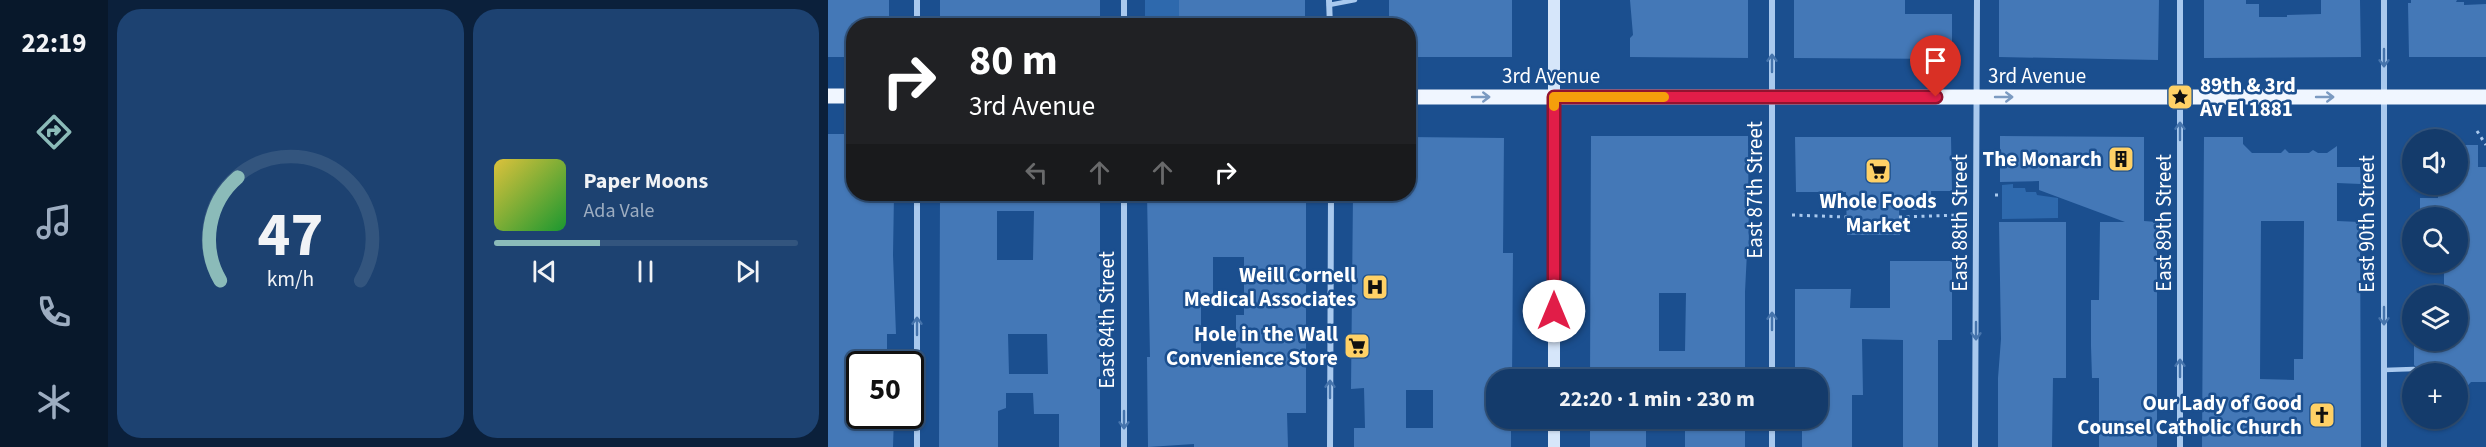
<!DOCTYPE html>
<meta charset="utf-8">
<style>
body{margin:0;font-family:"Source Sans 3",sans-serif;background:#1d4271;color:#f1f3f6;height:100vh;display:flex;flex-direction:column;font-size:22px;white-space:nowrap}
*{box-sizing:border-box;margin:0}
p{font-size:20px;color:#9dadc1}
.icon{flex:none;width:33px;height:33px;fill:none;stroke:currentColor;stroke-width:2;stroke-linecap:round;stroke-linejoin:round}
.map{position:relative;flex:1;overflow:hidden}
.sheet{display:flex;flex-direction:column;gap:9px;padding:9px;background:#0b203b;width:720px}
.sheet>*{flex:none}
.guide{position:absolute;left:18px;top:18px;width:570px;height:183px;border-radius:24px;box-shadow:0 2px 4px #0004,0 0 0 2px #33557e;background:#202124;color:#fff;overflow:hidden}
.buttons{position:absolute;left:1574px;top:129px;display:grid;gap:12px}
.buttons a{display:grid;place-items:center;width:66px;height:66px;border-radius:50%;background:#143b6b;box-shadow:0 2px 4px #0004,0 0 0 2px #33557e;font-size:30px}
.speed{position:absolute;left:18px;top:351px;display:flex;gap:12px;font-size:30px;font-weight:700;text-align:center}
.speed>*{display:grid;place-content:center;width:78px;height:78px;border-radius:50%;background:#143b6b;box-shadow:0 2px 4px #0004,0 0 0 2px #33557e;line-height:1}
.speed .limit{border:3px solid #111;border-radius:9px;background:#fff;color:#111}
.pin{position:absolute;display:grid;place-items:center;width:51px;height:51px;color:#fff;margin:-62px -26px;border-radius:50% 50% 50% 0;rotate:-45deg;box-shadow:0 0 6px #0007}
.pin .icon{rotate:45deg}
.me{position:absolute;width:66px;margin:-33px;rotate:0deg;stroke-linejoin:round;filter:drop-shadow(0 0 4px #0008)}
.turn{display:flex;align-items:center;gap:21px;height:126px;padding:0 24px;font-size:27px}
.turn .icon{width:78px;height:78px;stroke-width:2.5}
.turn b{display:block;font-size:42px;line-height:51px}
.lanes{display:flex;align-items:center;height:57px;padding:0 24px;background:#0003;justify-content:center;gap:30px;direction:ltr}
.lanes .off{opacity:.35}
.sheet .widget{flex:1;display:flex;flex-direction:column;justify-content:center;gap:9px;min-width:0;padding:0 21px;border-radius:24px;background:#1d4271}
.sheet .dial{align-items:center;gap:0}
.dial svg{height:156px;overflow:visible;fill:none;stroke:#33557e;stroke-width:7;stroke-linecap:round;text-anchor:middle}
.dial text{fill:#f1f3f6;stroke:none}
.song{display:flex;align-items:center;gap:18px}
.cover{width:72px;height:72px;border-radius:9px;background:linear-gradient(135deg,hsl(50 70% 55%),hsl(130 70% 35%))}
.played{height:6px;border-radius:3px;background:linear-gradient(90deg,#8bbbb9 35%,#33557e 35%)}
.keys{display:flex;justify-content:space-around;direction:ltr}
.sheet .tiles{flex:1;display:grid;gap:9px;grid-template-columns:repeat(2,1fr)}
.trip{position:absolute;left:658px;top:369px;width:342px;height:60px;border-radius:24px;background:#143b6b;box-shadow:0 2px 4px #0004,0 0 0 2px #33557e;font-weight:700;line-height:60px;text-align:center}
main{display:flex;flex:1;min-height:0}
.tab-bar{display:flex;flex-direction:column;width:108px;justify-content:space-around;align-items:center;background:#08182b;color:#9dadc1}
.tab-bar .icon{width:42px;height:42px}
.tab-bar .on{color:#8bbbb9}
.tab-bar b{font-size:27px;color:#f1f3f6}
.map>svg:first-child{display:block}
.green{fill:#2e69ad}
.building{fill:#4478b7;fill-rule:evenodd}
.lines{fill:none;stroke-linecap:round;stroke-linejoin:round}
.path{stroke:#a9c9ee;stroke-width:3;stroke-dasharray:3 4.5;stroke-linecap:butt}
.service{stroke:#a9c9ee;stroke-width:4.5}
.minor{stroke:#a9c9ee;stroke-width:6}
.secondary{stroke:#d6e6fa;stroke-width:12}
.primary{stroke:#f0f6ff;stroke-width:15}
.oneway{stroke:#4674ac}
.oneway2{stroke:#7b9ac1}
.route-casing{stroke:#92132f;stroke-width:15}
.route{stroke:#e11d48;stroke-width:10}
.slow{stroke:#f59e0b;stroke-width:10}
.labels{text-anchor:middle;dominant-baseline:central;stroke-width:5;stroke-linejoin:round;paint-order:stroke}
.street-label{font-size:21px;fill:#fff;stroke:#1b4f8f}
.poi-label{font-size:21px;font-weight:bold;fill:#fff;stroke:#1b4f8f;text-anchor:end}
</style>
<main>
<nav class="tab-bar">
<b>22:19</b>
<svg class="icon on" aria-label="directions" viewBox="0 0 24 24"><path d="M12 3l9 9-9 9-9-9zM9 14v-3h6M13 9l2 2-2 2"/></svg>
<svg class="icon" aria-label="music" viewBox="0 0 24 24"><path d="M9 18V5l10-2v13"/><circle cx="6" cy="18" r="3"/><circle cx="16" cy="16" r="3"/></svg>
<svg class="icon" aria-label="phone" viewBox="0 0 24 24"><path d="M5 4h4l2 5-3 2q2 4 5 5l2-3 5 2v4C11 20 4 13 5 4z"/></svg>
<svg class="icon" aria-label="climate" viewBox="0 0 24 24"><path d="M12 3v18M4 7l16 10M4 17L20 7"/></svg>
</nav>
<section class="sheet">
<div class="tiles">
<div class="widget dial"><svg viewBox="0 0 100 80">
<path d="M14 69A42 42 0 1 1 86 69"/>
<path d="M14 69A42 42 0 0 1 23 16" stroke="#8bbbb9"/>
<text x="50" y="56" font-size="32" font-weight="700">47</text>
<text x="50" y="72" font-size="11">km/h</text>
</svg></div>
<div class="widget">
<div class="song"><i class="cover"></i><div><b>Paper Moons</b><p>Ada Vale</p></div></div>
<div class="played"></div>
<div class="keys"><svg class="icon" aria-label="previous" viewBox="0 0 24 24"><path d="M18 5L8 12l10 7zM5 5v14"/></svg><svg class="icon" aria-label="pause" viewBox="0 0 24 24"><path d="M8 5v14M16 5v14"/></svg><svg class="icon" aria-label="next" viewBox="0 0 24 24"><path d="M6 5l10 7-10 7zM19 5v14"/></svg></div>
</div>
</div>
</section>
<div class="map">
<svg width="1658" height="447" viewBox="0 0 1658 447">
<rect width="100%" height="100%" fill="#1b4f8f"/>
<!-- green -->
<path class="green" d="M 317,0 L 351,0 L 351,25 L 317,25 Z
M 1185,184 L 1185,188 L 1197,188 L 1198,192 L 1208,192 L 1209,195 L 1230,198 L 1230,218 L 1174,219 L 1174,185 Z"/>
<!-- building -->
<path class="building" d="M 0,0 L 61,0 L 61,26 L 26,26 L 26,57 L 0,57 Z
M 112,0 L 272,0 L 272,26 L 112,26 Z
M 351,0 L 477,0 L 477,26 L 351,26 Z
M 561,0 L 684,0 L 684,57 L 580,57 L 580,26 L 561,26 Z
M 802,0 L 920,0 L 920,58 L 802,57 L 802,38 L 805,35 Z
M 966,0 L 1077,0 L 1077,14 L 1124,14 L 1124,59 L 966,58 Z
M 1171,0 L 1331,0 L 1330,60 L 1171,57 Z
M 1376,0 L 1418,0 L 1418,4 L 1431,4 L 1431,17 L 1459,17 L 1459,15 L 1493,14 L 1493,0 L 1532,0 L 1533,57 L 1376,58 Z
M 1583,0 L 1629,0 L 1628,2 L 1636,2 L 1636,5 L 1658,4 L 1658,57 L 1581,57 L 1580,3 L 1583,3 Z
M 0,134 L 26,134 L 26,194 L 66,194 L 65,255 L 68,334 L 59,334 L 59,364 L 32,364 L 32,416 L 66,416 L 65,447 L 0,447 Z
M 763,136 L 920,136 L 921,253 L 919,252 L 917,292 L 917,380 L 762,380 ZM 831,293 L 858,293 L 857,351 L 831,351 Z
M 1172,136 L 1316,137 L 1316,221 L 1329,222 L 1329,447 L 1271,447 L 1271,378 L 1264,378 L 1263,346 L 1263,300 L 1271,300 L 1272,222 L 1297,222 L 1211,190 L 1211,181 L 1172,182 Z
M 580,137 L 676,138 L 675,253 L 685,253 L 684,380 L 669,380 L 669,418 L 683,418 L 683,447 L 526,447 L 526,428 L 537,428 L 536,388 L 523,389 L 525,194 L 580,194 ZM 578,390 L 605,390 L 605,428 L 578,428 Z
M 967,137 L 1123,137 L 1124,191 L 1103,191 L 1104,210 L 1071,210 L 1072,235 L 1019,235 L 1018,192 L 968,192 Z
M 1376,137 L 1415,137 L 1415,144 L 1424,153 L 1453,153 L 1457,149 L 1461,153 L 1481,153 L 1485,150 L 1490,153 L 1499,153 L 1509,146 L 1509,167 L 1532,167 L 1533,184 L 1509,183 L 1509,221 L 1532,222 L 1533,447 L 1374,447 ZM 1433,221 L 1476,221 L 1475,359 L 1466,359 L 1466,380 L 1432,379 Z
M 1629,145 L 1650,145 L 1650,167 L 1658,167 L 1658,382 L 1643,382 L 1629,397 L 1629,374 L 1586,374 L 1590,369 L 1586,365 L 1586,340 L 1629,340 L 1629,296 L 1616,296 L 1616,264 L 1632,264 L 1632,239 L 1629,239 L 1629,218 L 1592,218 L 1592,198 L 1610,198 L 1610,184 L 1629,184 Z
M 112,194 L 272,194 L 272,447 L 231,447 L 231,414 L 206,414 L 205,393 L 178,393 L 178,408 L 170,411 L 170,447 L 111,447 ZM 169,211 L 206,211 L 205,260 L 169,260 ZM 180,334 L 219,334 L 220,374 L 181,374 Z
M 319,194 L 478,194 L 478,413 L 459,413 L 460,447 L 366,447 L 366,444 L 320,447 L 319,357 L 322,357 ZM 385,257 L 416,257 L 416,315 L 408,315 L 408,357 L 373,357 L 373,294 L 385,294 Z
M 1171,222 L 1238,222 L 1238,378 L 1225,378 L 1224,447 L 1170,447 L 1170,378 L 1173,339 Z
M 1062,261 L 1124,261 L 1124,340 L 1110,340 L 1110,447 L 1075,447 L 1075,340 L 1034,339 L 1035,395 L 1024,395 L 1024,447 L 974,447 L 974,418 L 990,418 L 990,380 L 967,380 L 967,289 L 1023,289 L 1022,308 L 1062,308 Z
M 762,418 L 818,418 L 818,447 L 762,447 Z
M 857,418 L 917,418 L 917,447 L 857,447 Z"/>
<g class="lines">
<!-- path -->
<path class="path" d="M 1649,131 L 1658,145
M 1167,195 L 1174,195
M 964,215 L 1019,217
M 1071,217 L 1132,215"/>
<!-- service -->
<path class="service" d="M 501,5 L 527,0
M 1556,370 L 1586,369"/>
<!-- minor -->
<path class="minor" d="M 501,0 L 502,26
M 1556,0 L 1556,447
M 89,26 L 89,0
M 296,26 L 296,0
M 296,194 L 296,447
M 944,380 L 944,0
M 89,447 L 89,194
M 502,447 L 503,194
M 944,447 L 944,418
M 1147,447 L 1149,0
M 1352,447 L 1352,0"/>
<!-- secondary -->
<path class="secondary" d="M 726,380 L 726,0
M 726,447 L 726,418"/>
<!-- primary -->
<path class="primary" d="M 0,96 L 26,96
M 580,97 L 1658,97"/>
</g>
<!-- one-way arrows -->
<defs><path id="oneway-shaft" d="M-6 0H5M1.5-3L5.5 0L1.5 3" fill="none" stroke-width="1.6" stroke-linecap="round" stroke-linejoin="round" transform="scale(1.5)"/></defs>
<g class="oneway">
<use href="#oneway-shaft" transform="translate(1556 58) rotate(90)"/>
<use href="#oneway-shaft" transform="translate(944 63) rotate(-90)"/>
<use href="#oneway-shaft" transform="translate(1352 131) rotate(-90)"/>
<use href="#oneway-shaft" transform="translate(1556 316) rotate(90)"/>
<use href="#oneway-shaft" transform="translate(944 321) rotate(-90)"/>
<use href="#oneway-shaft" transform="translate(89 326) rotate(-90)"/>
<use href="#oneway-shaft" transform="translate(1148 331) rotate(90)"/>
<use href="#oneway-shaft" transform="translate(1352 368) rotate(-90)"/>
<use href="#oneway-shaft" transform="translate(502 389) rotate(-90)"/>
<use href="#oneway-shaft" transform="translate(296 420) rotate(90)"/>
</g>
<g class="oneway2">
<use href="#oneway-shaft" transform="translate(653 97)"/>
<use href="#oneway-shaft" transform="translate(1176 97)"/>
<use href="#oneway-shaft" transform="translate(1497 97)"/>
</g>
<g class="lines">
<!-- route casing -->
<g class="route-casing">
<path id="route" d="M 726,311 L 726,97 L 1108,97"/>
</g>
<!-- route -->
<use href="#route" class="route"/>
<!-- slow -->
<path class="slow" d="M 726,106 L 726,97 L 836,97"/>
</g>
<!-- icons -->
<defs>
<g id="sight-square" transform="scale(1.35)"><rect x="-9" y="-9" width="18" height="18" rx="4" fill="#ffd166" stroke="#1b4f8f"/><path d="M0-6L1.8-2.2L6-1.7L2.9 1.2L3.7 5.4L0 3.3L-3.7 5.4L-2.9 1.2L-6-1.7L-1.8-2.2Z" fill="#111"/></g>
<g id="building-square" transform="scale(1.35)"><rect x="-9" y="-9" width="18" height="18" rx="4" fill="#ffd166" stroke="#1b4f8f"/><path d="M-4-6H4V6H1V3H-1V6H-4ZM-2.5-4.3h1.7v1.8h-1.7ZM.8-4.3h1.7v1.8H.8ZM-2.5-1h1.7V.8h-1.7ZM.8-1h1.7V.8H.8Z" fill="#111"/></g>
<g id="supermarket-square" transform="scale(1.35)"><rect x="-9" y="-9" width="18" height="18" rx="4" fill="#ffd166" stroke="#1b4f8f"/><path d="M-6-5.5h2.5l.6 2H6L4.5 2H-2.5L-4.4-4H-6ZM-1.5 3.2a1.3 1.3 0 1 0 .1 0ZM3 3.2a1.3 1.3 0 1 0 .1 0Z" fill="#111"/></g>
<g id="hospital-square" transform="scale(1.35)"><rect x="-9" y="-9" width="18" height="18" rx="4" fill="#ffd166" stroke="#1b4f8f"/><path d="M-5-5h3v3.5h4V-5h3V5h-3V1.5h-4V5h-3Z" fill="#111"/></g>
<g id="church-square" transform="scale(1.35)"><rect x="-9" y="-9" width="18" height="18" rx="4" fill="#ffd166" stroke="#1b4f8f"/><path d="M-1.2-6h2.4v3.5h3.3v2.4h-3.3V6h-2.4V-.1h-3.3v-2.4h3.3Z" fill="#111"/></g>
</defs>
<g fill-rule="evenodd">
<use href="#sight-square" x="1352" y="97"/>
<use href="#building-square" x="1293" y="159"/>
<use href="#supermarket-square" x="1050" y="171"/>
<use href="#hospital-square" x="547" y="287"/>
<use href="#supermarket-square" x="529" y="346"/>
<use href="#church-square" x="1494" y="415"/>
</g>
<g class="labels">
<!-- street labels -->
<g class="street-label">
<text x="723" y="76">3rd Avenue</text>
<text x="1209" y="76">3rd Avenue</text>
<text transform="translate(927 190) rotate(-90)">East 87th Street</text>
<text transform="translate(1132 223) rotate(-90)">East 88th Street</text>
<text transform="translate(1336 223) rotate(-90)">East 89th Street</text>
<text transform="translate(1539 224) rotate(-90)">East 90th Street</text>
<text transform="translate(279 320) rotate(-90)">East 84th Street</text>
</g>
<!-- poi labels -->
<g class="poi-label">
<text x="1372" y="85" text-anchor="start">89th &amp; 3rd<tspan x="1372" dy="24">Av El 1881</tspan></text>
<text x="1274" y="159">The Monarch</text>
<text x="1050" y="201" text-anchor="middle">Whole Foods<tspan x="1050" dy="24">Market</tspan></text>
<text x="528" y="275">Weill Cornell<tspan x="528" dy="24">Medical Associates</tspan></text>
<text x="510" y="334">Hole in the Wall<tspan x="510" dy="24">Convenience Store</tspan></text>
<text x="1474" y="403">Our Lady of Good<tspan x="1474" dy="24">Counsel Catholic Church</tspan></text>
</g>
</g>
</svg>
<div class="buttons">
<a><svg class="icon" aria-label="sound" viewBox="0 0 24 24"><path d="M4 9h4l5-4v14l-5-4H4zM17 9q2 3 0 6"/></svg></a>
<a><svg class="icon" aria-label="search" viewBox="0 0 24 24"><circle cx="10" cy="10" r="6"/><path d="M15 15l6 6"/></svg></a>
<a><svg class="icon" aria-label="layers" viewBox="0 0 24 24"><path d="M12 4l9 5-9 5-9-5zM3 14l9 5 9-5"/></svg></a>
<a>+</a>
</div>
<div class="speed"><div class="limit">50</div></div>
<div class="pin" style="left:1108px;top:97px;background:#d93025"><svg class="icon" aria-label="arrive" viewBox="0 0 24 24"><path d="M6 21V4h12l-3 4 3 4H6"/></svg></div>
<svg class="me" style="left:726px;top:311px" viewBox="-20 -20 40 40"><circle r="19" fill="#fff"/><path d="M0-13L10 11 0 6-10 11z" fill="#e11d48"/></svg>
<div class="trip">22:20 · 1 min · 230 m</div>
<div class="guide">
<div class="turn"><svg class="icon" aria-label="right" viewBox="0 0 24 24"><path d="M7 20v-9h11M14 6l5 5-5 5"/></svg><div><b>80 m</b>3rd Avenue</div></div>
<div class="lanes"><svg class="icon off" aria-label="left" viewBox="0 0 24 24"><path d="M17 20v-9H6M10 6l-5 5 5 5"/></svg><svg class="icon off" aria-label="ahead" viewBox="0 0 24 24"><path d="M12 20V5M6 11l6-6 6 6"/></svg><svg class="icon off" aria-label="ahead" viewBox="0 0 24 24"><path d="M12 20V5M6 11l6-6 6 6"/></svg><svg class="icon" aria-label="right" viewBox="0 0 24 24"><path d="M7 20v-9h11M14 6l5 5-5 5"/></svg></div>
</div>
</div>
</main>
